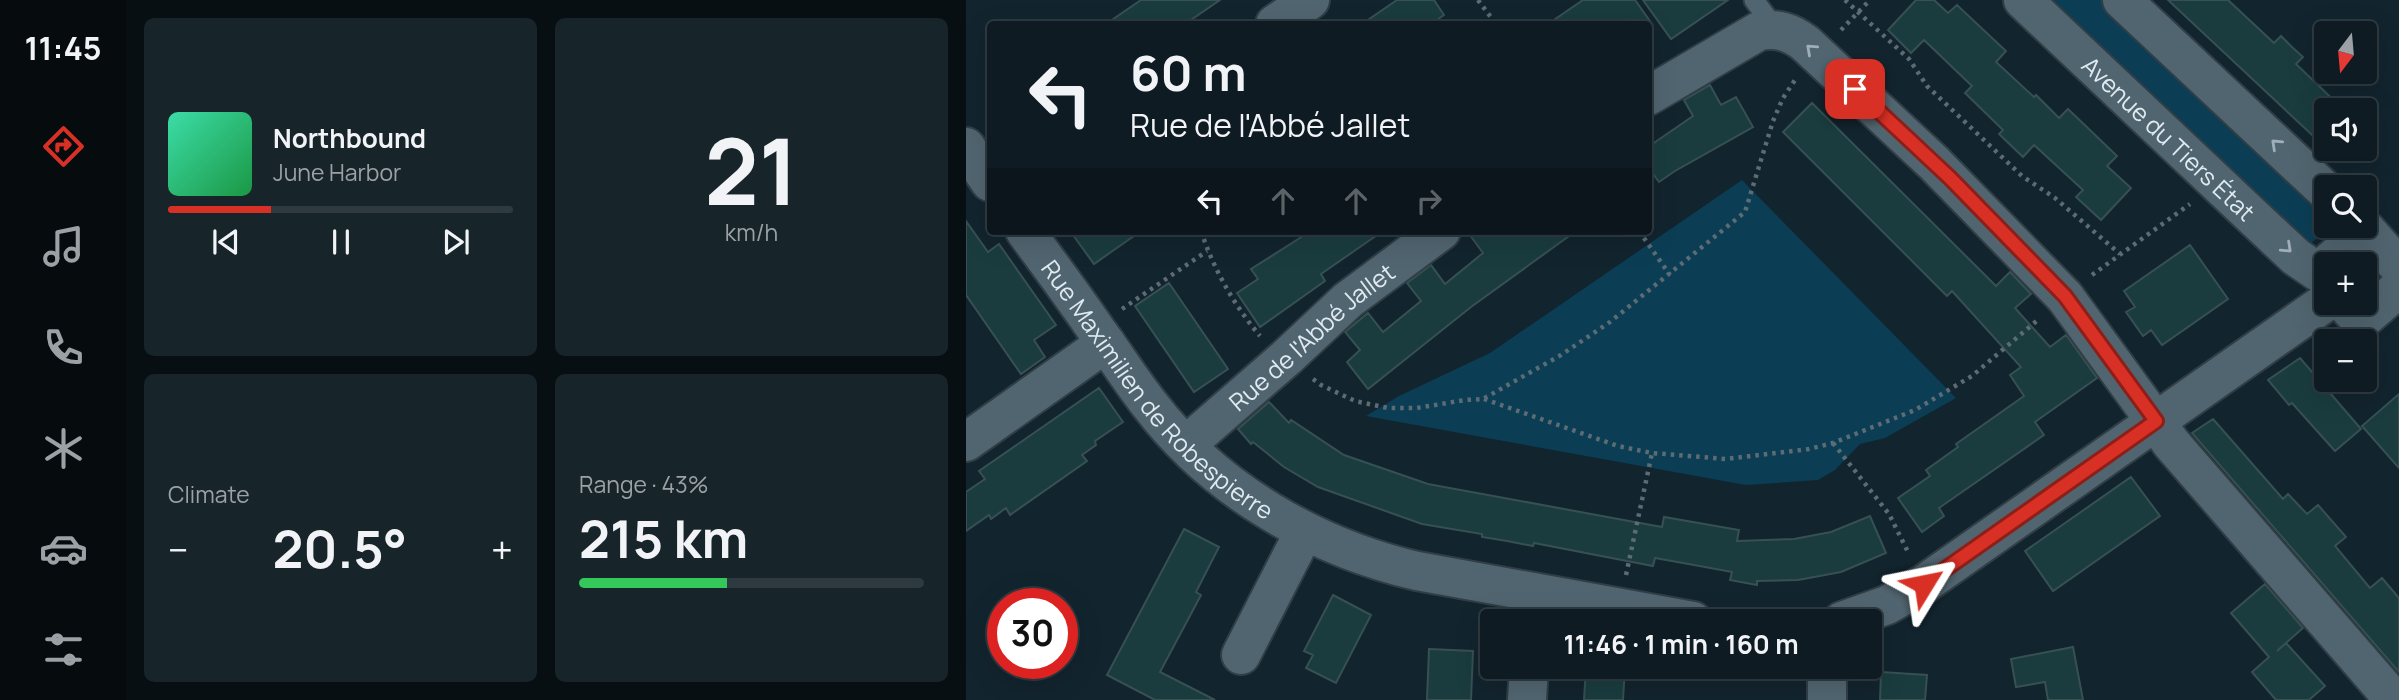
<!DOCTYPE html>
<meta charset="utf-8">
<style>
body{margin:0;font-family:Manrope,sans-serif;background:#17242a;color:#f1f3f6;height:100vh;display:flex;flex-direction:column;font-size:26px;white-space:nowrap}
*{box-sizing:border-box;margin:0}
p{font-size:23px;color:#9ba1a5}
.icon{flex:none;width:38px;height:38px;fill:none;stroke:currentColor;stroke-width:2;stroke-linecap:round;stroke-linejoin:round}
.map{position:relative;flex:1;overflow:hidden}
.sheet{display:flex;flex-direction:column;gap:18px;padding:18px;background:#080f13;width:840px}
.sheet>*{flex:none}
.banner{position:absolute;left:21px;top:21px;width:665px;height:214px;border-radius:7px;box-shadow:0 7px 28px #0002,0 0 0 2px #2e3940;background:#0e1b22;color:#f1f3f6;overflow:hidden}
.needle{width:46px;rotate:196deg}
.fabs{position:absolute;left:1348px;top:21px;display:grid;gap:14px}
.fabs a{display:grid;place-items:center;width:63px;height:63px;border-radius:7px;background:#0e1b22;box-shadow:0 7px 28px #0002,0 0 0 2px #2e3940;font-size:35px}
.speed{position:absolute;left:21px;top:588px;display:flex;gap:14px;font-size:35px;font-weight:700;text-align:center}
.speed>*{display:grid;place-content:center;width:91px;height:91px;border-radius:50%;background:#0e1b22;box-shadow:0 7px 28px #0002,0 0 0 2px #2e3940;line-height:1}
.speed .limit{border:10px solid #d22;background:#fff;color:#111}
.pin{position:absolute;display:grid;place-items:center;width:60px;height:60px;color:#fff;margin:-30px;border-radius:14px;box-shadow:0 4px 10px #0006}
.me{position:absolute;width:77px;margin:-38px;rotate:55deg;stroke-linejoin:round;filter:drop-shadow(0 0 5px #0008)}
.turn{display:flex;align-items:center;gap:24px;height:147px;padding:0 28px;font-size:32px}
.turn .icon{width:91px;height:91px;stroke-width:2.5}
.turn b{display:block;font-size:49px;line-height:60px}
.lanes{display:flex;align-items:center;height:66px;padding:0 28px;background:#0003;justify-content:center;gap:35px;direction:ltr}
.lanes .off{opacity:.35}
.big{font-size:52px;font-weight:700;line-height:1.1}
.sheet .tile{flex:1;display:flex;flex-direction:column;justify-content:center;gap:10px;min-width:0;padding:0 24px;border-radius:10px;background:#17242a}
.sheet .dial{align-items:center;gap:0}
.dial b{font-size:91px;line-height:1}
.song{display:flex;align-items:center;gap:21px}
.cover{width:84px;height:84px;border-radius:10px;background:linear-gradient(135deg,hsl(160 70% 55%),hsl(140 70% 35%))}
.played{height:7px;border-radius:4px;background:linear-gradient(90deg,#d93025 30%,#2e3940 30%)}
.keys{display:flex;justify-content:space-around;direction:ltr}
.heat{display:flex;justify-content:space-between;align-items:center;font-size:38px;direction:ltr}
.charge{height:10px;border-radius:5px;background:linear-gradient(90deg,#34c759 43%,#2e3940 0)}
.sheet .tiles{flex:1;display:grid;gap:18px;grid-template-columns:repeat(2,1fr)}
.trip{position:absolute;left:514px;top:609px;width:402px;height:70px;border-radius:7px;background:#0e1b22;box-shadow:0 7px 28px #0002,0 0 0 2px #2e3940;font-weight:700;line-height:70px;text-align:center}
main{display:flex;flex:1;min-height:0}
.menu{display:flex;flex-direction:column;width:126px;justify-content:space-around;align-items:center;background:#060b0e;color:#9ba1a5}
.menu .icon{width:49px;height:49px}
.menu .active{color:#d93025}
.menu b{font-size:32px;color:#f1f3f6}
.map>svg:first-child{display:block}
.green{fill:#0b3e55}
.building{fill:#1a3c3f;stroke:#375052;stroke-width:2}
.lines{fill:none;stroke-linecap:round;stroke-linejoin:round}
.lane-casing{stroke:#313e46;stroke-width:23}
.street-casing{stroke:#313e46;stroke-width:42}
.path{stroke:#5c6b74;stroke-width:4.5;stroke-dasharray:3.5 5;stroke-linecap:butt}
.lane{stroke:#516570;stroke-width:19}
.street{stroke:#516570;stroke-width:38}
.oneway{stroke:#9faeb7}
.route-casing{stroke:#8d1f18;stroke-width:18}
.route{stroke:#d93025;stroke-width:12}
.labels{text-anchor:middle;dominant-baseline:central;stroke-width:7;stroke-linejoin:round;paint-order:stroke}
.street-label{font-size:24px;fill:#dfeaf1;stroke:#081b24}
</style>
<main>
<nav class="menu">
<b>11:45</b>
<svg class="icon active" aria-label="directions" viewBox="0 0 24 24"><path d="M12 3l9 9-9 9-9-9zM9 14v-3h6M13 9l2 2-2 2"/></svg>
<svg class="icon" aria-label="music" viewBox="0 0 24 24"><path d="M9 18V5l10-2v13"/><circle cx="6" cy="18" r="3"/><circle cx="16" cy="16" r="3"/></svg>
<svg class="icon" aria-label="phone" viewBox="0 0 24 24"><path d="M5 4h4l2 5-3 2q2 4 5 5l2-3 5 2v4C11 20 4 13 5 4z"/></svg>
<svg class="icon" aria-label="climate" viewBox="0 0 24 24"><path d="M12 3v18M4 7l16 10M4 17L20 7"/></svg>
<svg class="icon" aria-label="car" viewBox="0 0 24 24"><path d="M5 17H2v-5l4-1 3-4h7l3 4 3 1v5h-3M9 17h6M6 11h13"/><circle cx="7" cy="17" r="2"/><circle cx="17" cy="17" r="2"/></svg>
<svg class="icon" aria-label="filters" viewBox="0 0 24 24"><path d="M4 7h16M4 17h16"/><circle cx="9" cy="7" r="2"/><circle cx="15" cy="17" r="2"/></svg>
</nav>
<section class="sheet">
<div class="tiles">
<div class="tile">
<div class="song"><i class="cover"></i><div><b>Northbound</b><p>June Harbor</p></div></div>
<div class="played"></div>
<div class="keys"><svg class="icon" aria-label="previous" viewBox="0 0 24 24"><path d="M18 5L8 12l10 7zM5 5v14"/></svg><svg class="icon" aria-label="pause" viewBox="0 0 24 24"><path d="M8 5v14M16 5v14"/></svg><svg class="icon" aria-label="next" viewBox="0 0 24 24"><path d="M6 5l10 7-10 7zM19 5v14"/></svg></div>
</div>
<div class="tile dial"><b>21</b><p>km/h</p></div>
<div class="tile"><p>Climate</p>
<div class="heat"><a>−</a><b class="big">20.5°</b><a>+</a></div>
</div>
<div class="tile"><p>Range · 43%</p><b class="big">215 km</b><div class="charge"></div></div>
</div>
</section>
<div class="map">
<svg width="1433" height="700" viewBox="0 0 1433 700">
<rect width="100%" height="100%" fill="#12242e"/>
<!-- green -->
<path class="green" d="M 1074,0 L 1141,0 L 1360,206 L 1360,226 L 1365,226 L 1342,246 Z
M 776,180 L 990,398 L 919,438 L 894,444 L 869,470 L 852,480 L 780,485 L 400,416 L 433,396 L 524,353 Z"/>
<!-- building -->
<path class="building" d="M 175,0 L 254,0 L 219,24 L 140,24 Z
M 431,0 L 468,0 L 478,15 L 465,24 L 396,24 Z
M 617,0 L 669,0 L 686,24 L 582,24 Z
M 677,0 L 762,0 L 705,39 Z
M 950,0 L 968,0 L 982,13 L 991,5 L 1040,51 L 1030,62 L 1068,97 L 1070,95 L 1093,118 L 1102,109 L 1151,156 L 1141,166 L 1165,188 L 1135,220 L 1110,197 L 1117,190 L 1068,145 L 1057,157 L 1033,134 L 1037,130 L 999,93 L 1006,86 L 958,40 L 945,53 L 922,30 Z
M 1202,0 L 1262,0 L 1308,43 L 1315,36 L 1326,47 L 1337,57 L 1330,64 L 1378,110 L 1360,110 L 1360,148 Z
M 744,85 L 755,105 L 770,97 L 787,127 L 709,171 L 693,182 L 682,167 L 682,147 L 727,116 L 718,100 Z
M 846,103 L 1030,286 L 1044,272 L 1065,294 L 1049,308 L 1084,347 L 1100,335 L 1131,378 L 1069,422 L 1078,435 L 973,508 L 978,516 L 956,532 L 932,498 L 964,476 L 960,470 L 992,447 L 990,444 L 1058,396 L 1044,375 L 1055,367 L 986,291 L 981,296 L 817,132 Z
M 0,221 L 22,252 L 33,244 L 90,325 L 68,340 L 79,357 L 55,374 L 0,295 Z
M 104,231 L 175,231 L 128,264 Z
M 345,231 L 417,231 L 355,274 L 359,281 L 294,327 L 271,293 L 292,279 L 285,269 Z
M 501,231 L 610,231 L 505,307 L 402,389 L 381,362 L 394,350 L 379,332 L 402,313 L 417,332 L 455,301 L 441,283 L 465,265 L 479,284 L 517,253 Z
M 1224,245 L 1262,299 L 1196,345 L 1185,330 L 1177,336 L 1160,312 L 1169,307 L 1158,291 Z
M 203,283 L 262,369 L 228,392 L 169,306 Z
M 1334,358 L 1395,429 L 1369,451 L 1326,403 L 1323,405 L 1302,380 Z
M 133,388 L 157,422 L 129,441 L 130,445 L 116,455 L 121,461 L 44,515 L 40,508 L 25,519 L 23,515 L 0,531 L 0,492 L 19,479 L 13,471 Z
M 1433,394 L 1433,468 L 1396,426 Z
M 303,402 L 323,423 L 325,420 L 378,455 L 462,484 L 696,527 L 698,517 L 773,530 L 771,541 L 828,539 L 865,532 L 904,516 L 920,553 L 875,572 L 832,580 L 791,581 L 791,585 L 764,580 L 766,572 L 728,565 L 689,558 L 687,566 L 568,543 L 567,546 L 541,541 L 516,537 L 516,534 L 456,524 L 352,487 L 318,467 L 287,442 L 285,444 L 272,429 Z
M 1247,419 L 1317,499 L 1322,494 L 1341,514 L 1352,505 L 1380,537 L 1369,546 L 1404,588 L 1416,578 L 1433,598 L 1433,672 L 1226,433 Z
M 1165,477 L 1194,516 L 1087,591 L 1059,551 Z
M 218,529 L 253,547 L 230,592 L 235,595 L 194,672 L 249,700 L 189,700 L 141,675 Z
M 1299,584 L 1337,628 L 1311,651 L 1320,643 L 1359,686 L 1343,700 L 1310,700 L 1286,672 L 1303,657 L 1265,613 Z
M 367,595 L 405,615 L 370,683 L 340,668 L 347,655 L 338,651 Z
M 1107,647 L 1117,700 L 1082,700 L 1079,682 L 1050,687 L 1045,659 Z
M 463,649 L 507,651 L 505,700 L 461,700 Z
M 620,667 L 659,667 L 657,700 L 618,700 Z
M 915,672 L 961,675 L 959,700 L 914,700 Z"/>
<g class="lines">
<!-- lane casing -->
<g class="lane-casing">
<path id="lane" d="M 788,0 L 809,28"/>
</g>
<!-- street casing -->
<g class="street-casing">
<g id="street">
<path id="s1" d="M 1057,0 L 1301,230 L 1330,257 L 1352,272"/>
<path d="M 1156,0 L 1360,191"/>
<path d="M 309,24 L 344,0"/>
<path d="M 682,96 L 793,31 C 812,28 824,32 839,43 L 968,163 L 1099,297 L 1205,443 L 1428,700"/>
<path d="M 0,147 L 24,182"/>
<path id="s2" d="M 59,231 C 83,264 108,297 131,331 C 149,355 165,381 184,405 C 249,490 348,547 451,571 L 727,621"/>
<path d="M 1361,264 L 1400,230 L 1433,267"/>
<path d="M 1378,303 L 1395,321 L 1433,288"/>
<path d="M 0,442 L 140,343"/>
<path id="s3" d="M 220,445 L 320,358 L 382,300 L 475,231"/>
<path d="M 876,621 L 921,605 L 958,584 L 1360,302"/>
<path d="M 275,655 L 338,532"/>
<path d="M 561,700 L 563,667"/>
<path d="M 861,700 L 861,667"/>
</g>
</g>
<!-- path -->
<path class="path" d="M 512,0 L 530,24
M 879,0 L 943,59 L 961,86 L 1056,176 L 1089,198 L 1154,254
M 875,30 L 904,0
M 235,231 C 248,270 268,305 294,336
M 673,231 L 704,275
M 1126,275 L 1224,204
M 156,309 L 241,251
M 347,379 L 355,385 L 389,401 L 422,408 L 451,408 L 499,400 L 517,399 L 595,355 L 644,322 L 779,212 L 807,121 L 817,98 L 829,80
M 518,399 L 652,446 L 686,453 L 760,459 L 843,449 L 867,443 L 949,410 L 1006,376 L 1074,318
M 867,443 L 923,514 L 943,554
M 660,575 L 686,453"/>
<!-- lane -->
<use href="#lane" class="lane"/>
<!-- street -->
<use href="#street" class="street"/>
</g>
<!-- one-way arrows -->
<defs><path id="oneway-chevron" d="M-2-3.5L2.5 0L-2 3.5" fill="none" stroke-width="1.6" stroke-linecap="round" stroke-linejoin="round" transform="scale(1.75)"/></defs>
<g class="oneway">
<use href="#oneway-chevron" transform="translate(845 49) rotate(-138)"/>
<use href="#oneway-chevron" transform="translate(1310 144) rotate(-137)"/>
<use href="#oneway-chevron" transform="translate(1321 248) rotate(43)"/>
</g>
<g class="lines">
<!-- route casing -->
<g class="route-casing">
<path id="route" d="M 889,89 L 984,178 L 1099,296 L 1190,421 L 958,584"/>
</g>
<!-- route -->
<use href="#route" class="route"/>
</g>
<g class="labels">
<!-- street labels -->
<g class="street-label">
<text stroke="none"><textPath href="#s1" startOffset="201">Avenue du Tiers État</textPath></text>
<text stroke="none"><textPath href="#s3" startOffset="166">Rue de l'Abbé Jallet</textPath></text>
<text stroke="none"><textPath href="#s2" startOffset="208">Rue Maximilien de Robespierre</textPath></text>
</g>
</g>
</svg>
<div class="fabs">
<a><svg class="needle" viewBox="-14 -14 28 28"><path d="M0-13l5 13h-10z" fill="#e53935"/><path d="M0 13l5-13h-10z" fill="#9ba1a5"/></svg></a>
<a><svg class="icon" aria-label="sound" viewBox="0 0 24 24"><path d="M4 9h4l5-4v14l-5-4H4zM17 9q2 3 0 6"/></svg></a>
<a><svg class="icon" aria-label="search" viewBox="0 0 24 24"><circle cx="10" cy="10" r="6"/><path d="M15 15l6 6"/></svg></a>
<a>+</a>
<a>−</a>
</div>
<div class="speed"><div class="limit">30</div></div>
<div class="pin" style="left:889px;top:89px;background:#d93025"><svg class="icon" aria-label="arrive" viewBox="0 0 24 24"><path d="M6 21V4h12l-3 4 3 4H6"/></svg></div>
<svg class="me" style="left:958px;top:584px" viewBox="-20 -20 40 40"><path d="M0-17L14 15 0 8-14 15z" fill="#d93025" stroke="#fff" stroke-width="4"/></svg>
<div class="trip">11:46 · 1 min · 160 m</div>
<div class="banner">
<div class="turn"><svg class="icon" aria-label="left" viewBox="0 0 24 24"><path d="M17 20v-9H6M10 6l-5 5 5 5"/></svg><div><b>60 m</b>Rue de l'Abbé Jallet</div></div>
<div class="lanes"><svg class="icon" aria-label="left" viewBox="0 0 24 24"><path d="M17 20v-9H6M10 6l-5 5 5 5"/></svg><svg class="icon off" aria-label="ahead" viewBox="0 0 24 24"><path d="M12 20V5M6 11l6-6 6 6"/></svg><svg class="icon off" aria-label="ahead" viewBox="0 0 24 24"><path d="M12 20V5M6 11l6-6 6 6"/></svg><svg class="icon off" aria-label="right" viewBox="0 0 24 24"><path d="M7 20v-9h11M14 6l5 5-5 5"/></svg></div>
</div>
</div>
</main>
